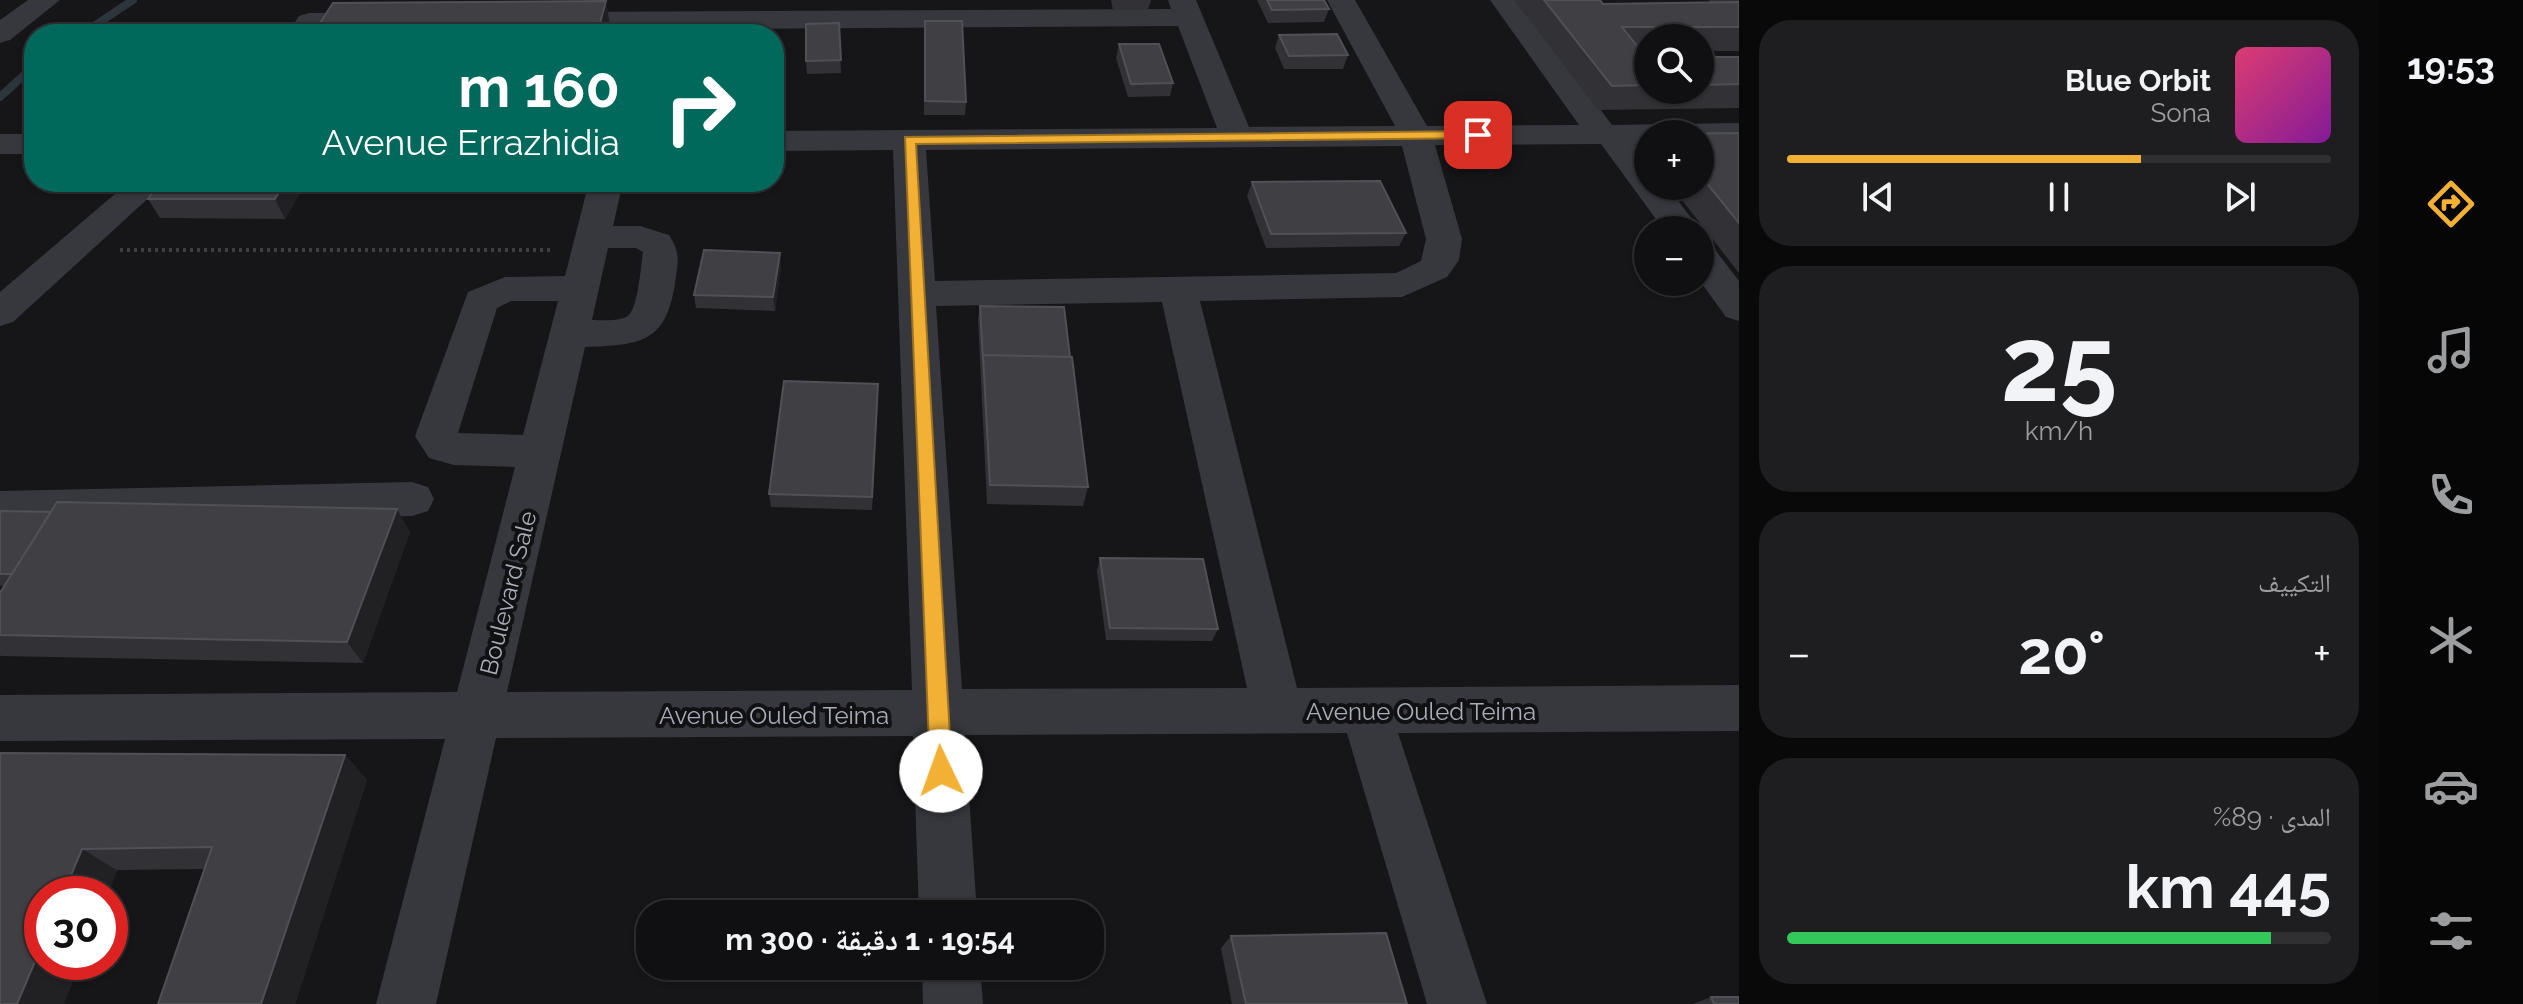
<!DOCTYPE html>
<html lang="ar">
<meta charset="utf-8">
<style>
body{margin:0;font-family:Raleway,"Noto Naskh Arabic",sans-serif;background:#1e1e20;color:#f1f3f6;direction:rtl;height:100vh;display:flex;flex-direction:column;font-size:30px;white-space:nowrap}
*{box-sizing:border-box;margin:0}
p{font-size:26px;color:#9c9d9f}
.icon{flex:none;width:44px;height:44px;fill:none;stroke:currentColor;stroke-width:2;stroke-linecap:round;stroke-linejoin:round}
.map{position:relative;flex:1;overflow:hidden;direction:ltr}
.sheet{display:flex;flex-direction:column;gap:20px;padding:20px;background:#09090a;width:640px}
.sheet>*{flex:none}
.banner{position:absolute;left:24px;top:24px;width:760px;height:168px;border-radius:32px;box-shadow:0 2px 6px #0004,0 0 0 2px #303032;direction:rtl;background:#00695c;color:#fff;overflow:hidden}
.fabs{position:absolute;left:1634px;top:24px;display:grid;gap:16px}
.fabs a{display:grid;place-items:center;width:80px;height:80px;border-radius:50%;background:#101012;box-shadow:0 2px 6px #0004,0 0 0 2px #303032;font-size:40px}
.speed{position:absolute;left:24px;top:876px;display:flex;gap:16px;font-size:40px;font-weight:700;text-align:center}
.speed>*{display:grid;place-content:center;width:104px;height:104px;border-radius:50%;background:#101012;box-shadow:0 2px 6px #0004,0 0 0 2px #303032;line-height:1}
.speed .limit{border:12px solid #d22;background:#fff;color:#111}
.pin{position:absolute;display:grid;place-items:center;width:68px;height:68px;color:#fff;margin:-34px;border-radius:16px;box-shadow:0 4px 12px #0006}
.me{position:absolute;width:88px;margin:-44px;rotate:357deg;stroke-linejoin:round;filter:drop-shadow(0 0 6px #0008)}
.turn{display:flex;align-items:center;gap:28px;height:168px;padding:0 32px;font-size:36px}
.turn .icon{width:104px;height:104px;stroke-width:2.5}
.turn b{display:block;font-size:56px;line-height:68px}
.big{font-size:60px;font-weight:700;line-height:1.1}
.sheet .widget{flex:1;display:flex;flex-direction:column;justify-content:center;gap:12px;min-width:0;padding:0 28px;border-radius:32px;background:#1e1e20}
.sheet .dial{align-items:center;gap:0}
.dial b{font-size:104px;line-height:1}
.song{display:flex;align-items:center;gap:24px}
.cover{width:96px;height:96px;border-radius:12px;background:linear-gradient(135deg,hsl(340 70% 55%),hsl(290 70% 35%))}
.played{height:8px;border-radius:4px;background:linear-gradient(90deg,#f2b134 65%,#303032 65%)}
.keys{display:flex;justify-content:space-around;direction:ltr}
.heat{display:flex;justify-content:space-between;align-items:center;font-size:44px;direction:ltr}
.charge{height:12px;border-radius:6px;background:linear-gradient(90deg,#34c759 89%,#303032 0)}
.trip{position:absolute;left:636px;top:900px;width:468px;height:80px;border-radius:32px;background:#101012;box-shadow:0 2px 6px #0004,0 0 0 2px #303032;font-weight:700;line-height:80px;text-align:center;direction:rtl}
main{display:flex;flex:1;min-height:0}
.menu{display:flex;flex-direction:column;width:144px;justify-content:space-around;align-items:center;background:#060607;color:#9c9d9f}
.menu .icon{width:56px;height:56px}
.menu .on{color:#f2b134}
.menu b{font-size:36px;color:#f1f3f6}
.map>svg:first-child{display:block}
.lines{fill:none;stroke-linecap:round;stroke-linejoin:round}
.stream{stroke:#2c353c;stroke-width:8}
.path{stroke:#3d3f44;stroke-width:4;stroke-dasharray:3 4;stroke-linecap:butt}
.minor{fill:#37383d;fill-rule:evenodd}
.wall{fill:#323236}
.shaded-wall{fill:#212124}
.building{fill:#3f3f44;stroke:#4f5156;stroke-width:2}
.route{fill:#f2b134;stroke:#9d7322;stroke-width:2}
.labels{text-anchor:middle;dominant-baseline:central;stroke-width:8;stroke-linejoin:round;paint-order:stroke}
.street-label{font-size:24px;fill:#a8adb8;stroke:#111113}
</style>
<main>
<nav class="menu">
<b>19:53</b>
<svg class="icon on" aria-label="directions" viewBox="0 0 24 24"><path d="M12 3l9 9-9 9-9-9zM9 14v-3h6M13 9l2 2-2 2"/></svg>
<svg class="icon" aria-label="music" viewBox="0 0 24 24"><path d="M9 18V5l10-2v13"/><circle cx="6" cy="18" r="3"/><circle cx="16" cy="16" r="3"/></svg>
<svg class="icon" aria-label="phone" viewBox="0 0 24 24"><path d="M5 4h4l2 5-3 2q2 4 5 5l2-3 5 2v4C11 20 4 13 5 4z"/></svg>
<svg class="icon" aria-label="climate" viewBox="0 0 24 24"><path d="M12 3v18M4 7l16 10M4 17L20 7"/></svg>
<svg class="icon" aria-label="car" viewBox="0 0 24 24"><path d="M5 17H2v-5l4-1 3-4h7l3 4 3 1v5h-3M9 17h6M6 11h13"/><circle cx="7" cy="17" r="2"/><circle cx="17" cy="17" r="2"/></svg>
<svg class="icon" aria-label="filters" viewBox="0 0 24 24"><path d="M4 7h16M4 17h16"/><circle cx="9" cy="7" r="2"/><circle cx="15" cy="17" r="2"/></svg>
</nav>
<section class="sheet">
<div class="widget">
<div class="song"><i class="cover"></i><div><b>Blue Orbit</b><p>Sona</p></div></div>
<div class="played"></div>
<div class="keys"><svg class="icon" aria-label="previous" viewBox="0 0 24 24"><path d="M18 5L8 12l10 7zM5 5v14"/></svg><svg class="icon" aria-label="pause" viewBox="0 0 24 24"><path d="M8 5v14M16 5v14"/></svg><svg class="icon" aria-label="next" viewBox="0 0 24 24"><path d="M6 5l10 7-10 7zM19 5v14"/></svg></div>
</div>
<div class="widget dial"><b>25</b><p>km/h</p></div>
<div class="widget"><p>التكييف</p>
<div class="heat"><a>−</a><b class="big">20°</b><a>+</a></div>
</div>
<div class="widget"><p>المدى · 89%</p><b class="big">445 km</b><div class="charge"></div></div>
</section>
<div class="map">
<svg width="1739" height="1004" viewBox="0 0 1739 1004">
<rect width="100%" height="100%" fill="#161618"/>
<g class="lines">
<!-- stream -->
<path class="stream" d="M 82,34 L 133,0
M 0,97 L 34,66"/>
<!-- path -->
<path class="path" d="M 120,250 L 554,250"/>
<!-- minor -->
<path class="minor" d="M 28,0 L 60,0 L 10,40 L 0,43 L 0,20 Z
M 1168,0 L 1196,0 L 1249,127 L 1395,126 L 1327,0 L 1355,0 L 1427,126 L 1579,125 L 1490,0 L 1518,0 L 1612,125 L 1739,123 L 1739,143 L 1700,143 L 1700,134 L 1648,134 L 1648,144 L 1634,144 L 1648,161 L 1648,186 L 1667,186 L 1700,230 L 1664,230 L 1601,144 L 1435,145 L 1462,239 L 1459,260 L 1447,277 L 1402,297 L 1200,301 L 1297,688 L 1739,685 L 1739,731 L 1398,733 L 1487,1004 L 1427,1004 L 1347,733 L 965,735 L 977,914 L 919,914 L 913,736 L 496,738 L 436,1004 L 376,1004 L 445,739 L 0,741 L 0,695 L 457,692 L 515,467 L 454,465 L 429,458 L 415,436 L 468,292 L 505,277 L 565,276 L 589,182 L 623,182 L 613,226 L 640,226 L 669,235 C 681,254 678,261 675,283 C 666,343 641,345 585,347 L 507,692 L 912,690 L 893,150 L 774,151 L 774,131 L 1217,128 L 1178,26 L 552,30 L 542,27 L 538,21 L 542,15 L 552,12 L 1171,9 ZM 1402,146 L 1426,239 L 1421,261 L 1396,273 L 935,281 L 926,150 ZM 608,248 L 636,248 L 643,252 C 641,265 638,306 629,315 C 622,322 601,320 592,320 ZM 511,301 L 558,301 L 523,435 L 458,433 L 497,308 ZM 1162,302 L 1247,688 L 962,689 L 936,306 Z
M 309,13 L 379,13 L 389,16 L 393,22 L 389,28 L 379,31 L 299,28 L 295,22 L 299,16 Z
M 0,134 L 34,134 L 34,154 L 0,154 Z
M 129,182 L 166,182 L 13,322 L 0,326 L 0,292 Z
M 1700,243 L 1713,247 L 1739,281 L 1739,321 L 1726,317 L 1700,281 Z
M 412,482 L 428,487 L 434,499 L 428,511 L 412,516 L 0,525 L 0,491 Z
M 922,966 L 980,966 L 983,1004 L 923,1004 Z"/>
</g>
<!-- wall -->
<path class="wall" d="M 1111,0 L 1151,0 L 1148,10 L 1113,10 Z
M 1257,0 L 1324,0 L 1329,9 L 1324,22 L 1268,23 Z
M 1514,0 L 1600,0 L 1603,4 L 1711,3 L 1709,0 L 1739,0 L 1739,51 L 1700,51 L 1700,38 L 1648,38 L 1648,51 L 1641,51 L 1646,57 L 1648,57 L 1648,90 L 1700,90 L 1700,57 L 1739,57 L 1739,108 L 1598,110 Z
M 839,23 L 841,73 L 807,74 L 806,61 Z
M 924,34 L 966,102 L 965,115 L 924,115 Z
M 1279,35 L 1348,55 L 1343,69 L 1284,69 L 1275,48 Z
M 1119,44 L 1173,83 L 1170,96 L 1128,97 L 1116,58 Z
M 1739,133 L 1739,273 L 1671,186 L 1700,186 L 1700,134 Z
M 306,182 L 285,219 L 160,218 L 148,199 Z
M 1252,182 L 1406,233 L 1399,246 L 1266,248 L 1247,196 Z
M 781,266 L 775,311 L 696,308 L 694,295 Z
M 980,306 L 1070,357 L 1088,487 L 1083,506 L 987,504 L 978,319 Z
M 878,397 L 872,510 L 771,507 L 769,494 Z
M 0,511 L 410,532 L 363,663 L 1,656 L 0,655 L 0,593 L 5,586 L 0,586 Z
M 1100,558 L 1218,629 L 1212,641 L 1106,640 L 1097,571 Z
M 0,753 L 345,755 L 367,780 L 295,1004 L 158,1004 L 205,869 L 117,870 L 108,894 Z
M 1231,936 L 1407,1004 L 1232,1004 L 1221,948 Z
M 1711,997 L 1739,1004 L 1693,1004 Z"/>
<!-- shaded-wall -->
<path class="shaded-wall" d="M 606,1 L 610,25 L 608,34 L 597,34 Z
M 285,182 L 306,182 L 285,219 L 275,199 Z
M 780,253 L 781,266 L 775,311 L 773,297 Z
M 397,509 L 410,532 L 363,663 L 347,642 Z
M 345,755 L 367,780 L 295,1004 L 261,1004 Z
M 82,849 L 117,870 L 108,894 L 63,894 Z
M 42,945 L 42,962 L 81,962 L 64,1004 L 17,1004 Z"/>
<!-- building -->
<path class="building" d="M 1267,0 L 1324,0 L 1329,9 L 1272,10 Z
M 1544,0 L 1600,0 L 1603,4 L 1739,2 L 1739,27 L 1622,27 L 1646,57 L 1648,57 L 1648,85 L 1612,86 Z
M 606,1 L 597,34 L 313,34 L 333,3 Z
M 925,21 L 962,21 L 966,102 L 925,101 Z
M 839,23 L 841,60 L 806,61 L 806,24 Z
M 688,24 L 731,25 L 729,34 L 685,34 Z
M 1337,34 L 1348,55 L 1289,56 L 1279,35 Z
M 1119,44 L 1159,44 L 1173,83 L 1131,84 Z
M 1700,57 L 1739,57 L 1739,84 L 1700,85 Z
M 1739,133 L 1739,223 L 1700,175 L 1700,134 L 1666,134 Z
M 1380,181 L 1406,233 L 1271,234 L 1252,182 Z
M 160,182 L 285,182 L 275,199 L 148,199 Z
M 704,250 L 780,253 L 773,297 L 694,295 Z
M 980,306 L 1064,307 L 1070,357 L 983,355 L 983,361 Z
M 983,355 L 1072,357 L 1088,487 L 990,485 Z
M 784,381 L 878,384 L 872,497 L 769,494 Z
M 57,502 L 397,509 L 347,642 L 0,635 L 0,593 Z
M 0,511 L 51,512 L 12,574 L 0,574 Z
M 1100,558 L 1203,559 L 1218,629 L 1110,628 Z
M 0,753 L 345,755 L 261,1004 L 158,1004 L 212,847 L 82,849 L 63,894 L 42,894 L 42,945 L 17,1004 L 0,1004 Z
M 1386,933 L 1407,1004 L 1246,1004 L 1231,936 Z
M 1711,997 L 1739,997 L 1739,1004 L 1714,1004 Z"/>
<!-- route -->
<path class="route" d="M 1478,131 L 1485,135 L 1483,138 L 916,144 L 952,771 L 949,779 L 941,782 L 934,779 L 930,771 L 905,137 Z"/>
<g class="labels">
<!-- street labels -->
<g class="street-label">
<text transform="translate(508 593) rotate(-76)">Boulevard Sale</text>
<text x="1421" y="711">Avenue Ouled Teima</text>
<text x="774" y="715">Avenue Ouled Teima</text>
</g>
</g>
</svg>
<div class="fabs">
<a><svg class="icon" aria-label="search" viewBox="0 0 24 24"><circle cx="10" cy="10" r="6"/><path d="M15 15l6 6"/></svg></a>
<a>+</a>
<a>−</a>
</div>
<div class="speed"><div class="limit">30</div></div>
<div class="pin" style="left:1478px;top:135px;background:#d93025"><svg class="icon" aria-label="arrive" viewBox="0 0 24 24"><path d="M6 21V4h12l-3 4 3 4H6"/></svg></div>
<svg class="me" style="left:941px;top:771px" viewBox="-20 -20 40 40"><circle r="19" fill="#fff"/><path d="M0-13L10 11 0 6-10 11z" fill="#f2b134"/></svg>
<div class="trip">19:54 · 1 دقيقة · 300 m</div>
<div class="banner">
<div class="turn"><svg class="icon" aria-label="right" viewBox="0 0 24 24"><path d="M7 20v-9h11M14 6l5 5-5 5"/></svg><div><b>160 m</b>Avenue Errazhidia</div></div>
</div>
</div>
</main>
